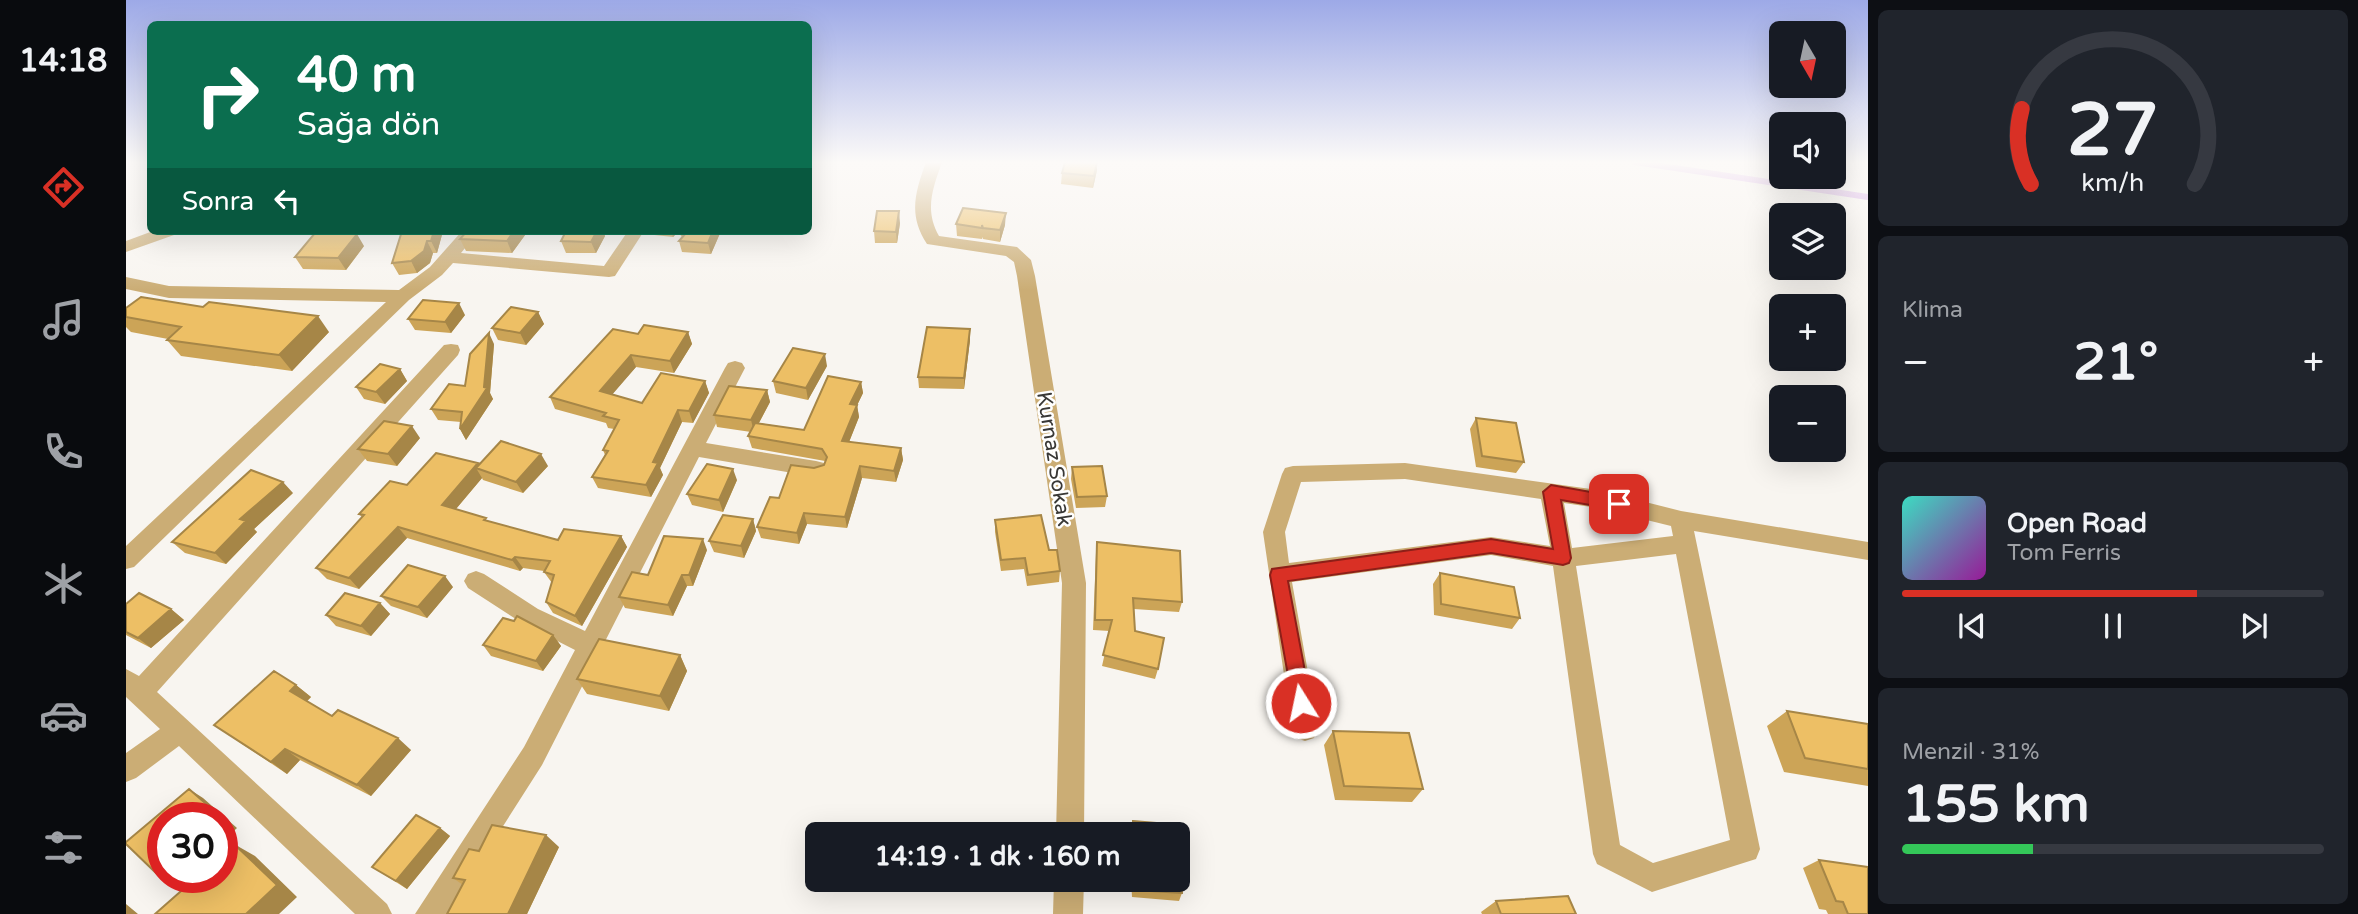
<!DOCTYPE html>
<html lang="tr">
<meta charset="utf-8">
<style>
body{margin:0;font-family:"Varela Round",sans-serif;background:#20242c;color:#f1f3f6;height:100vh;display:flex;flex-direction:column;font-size:26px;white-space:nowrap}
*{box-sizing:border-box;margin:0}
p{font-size:23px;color:#9ea1a6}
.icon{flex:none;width:38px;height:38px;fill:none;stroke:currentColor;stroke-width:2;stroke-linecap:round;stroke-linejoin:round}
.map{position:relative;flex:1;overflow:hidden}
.side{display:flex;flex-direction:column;gap:10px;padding:10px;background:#0d0f14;width:490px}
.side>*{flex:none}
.hud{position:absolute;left:21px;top:21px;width:665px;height:214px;border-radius:10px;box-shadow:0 7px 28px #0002;background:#0b6e4f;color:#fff;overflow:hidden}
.needle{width:46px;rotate:171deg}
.fabs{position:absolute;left:1643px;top:21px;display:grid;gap:14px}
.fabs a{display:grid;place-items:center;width:77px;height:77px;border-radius:10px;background:#171b24;box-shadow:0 7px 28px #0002;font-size:35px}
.speed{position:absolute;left:21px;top:802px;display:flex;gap:14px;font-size:35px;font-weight:700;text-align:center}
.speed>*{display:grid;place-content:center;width:91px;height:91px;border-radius:50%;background:#171b24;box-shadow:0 7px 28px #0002;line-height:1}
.speed .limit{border:10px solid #d22;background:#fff;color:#111}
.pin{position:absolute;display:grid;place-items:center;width:60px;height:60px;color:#fff;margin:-30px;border-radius:14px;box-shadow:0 4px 10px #0006}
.me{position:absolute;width:77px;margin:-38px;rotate:350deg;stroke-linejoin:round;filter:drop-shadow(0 0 5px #0008)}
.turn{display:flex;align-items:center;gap:24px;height:147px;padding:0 35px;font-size:32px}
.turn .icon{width:91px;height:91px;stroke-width:2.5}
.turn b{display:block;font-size:49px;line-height:60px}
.then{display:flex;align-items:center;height:66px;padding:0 35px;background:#0003;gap:14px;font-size:26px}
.big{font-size:52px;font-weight:800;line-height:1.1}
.side .tile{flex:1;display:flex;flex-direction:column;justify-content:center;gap:10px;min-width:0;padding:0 24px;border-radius:10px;background:#20242c}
.side .dial{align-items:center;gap:0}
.dial svg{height:182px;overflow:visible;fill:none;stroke:#363941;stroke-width:7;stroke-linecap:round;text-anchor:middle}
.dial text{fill:#f1f3f6;stroke:none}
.song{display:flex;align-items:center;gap:21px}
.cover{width:84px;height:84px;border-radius:10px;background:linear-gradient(135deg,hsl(170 70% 55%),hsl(300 70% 35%))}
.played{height:7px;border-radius:4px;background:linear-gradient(90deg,#d93025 70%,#363941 70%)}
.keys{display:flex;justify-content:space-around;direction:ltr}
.heat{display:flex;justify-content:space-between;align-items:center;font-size:38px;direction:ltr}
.charge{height:10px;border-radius:5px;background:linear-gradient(90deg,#34c759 31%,#363941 0)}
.trip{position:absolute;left:679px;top:822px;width:385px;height:70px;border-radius:10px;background:#171b24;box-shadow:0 7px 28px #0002;font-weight:800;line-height:70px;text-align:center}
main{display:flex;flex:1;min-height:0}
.tabs{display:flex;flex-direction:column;width:126px;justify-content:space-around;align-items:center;background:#090b0e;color:#9ea1a6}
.tabs .icon{width:49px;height:49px}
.tabs .on{color:#d93025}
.tabs b{font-size:32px;color:#f1f3f6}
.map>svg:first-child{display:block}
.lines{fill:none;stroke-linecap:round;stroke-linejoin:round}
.stream{stroke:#ce98e5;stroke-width:6}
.minor{fill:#cbad75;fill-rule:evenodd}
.wall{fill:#cca457}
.shaded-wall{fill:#a68647}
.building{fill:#edbf65;stroke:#a68647;stroke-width:2}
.route{fill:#d93025;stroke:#8d1f18;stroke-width:2}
.labels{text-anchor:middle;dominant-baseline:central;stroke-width:5;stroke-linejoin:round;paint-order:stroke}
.street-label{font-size:21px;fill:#393836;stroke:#fff}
</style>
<main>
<nav class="tabs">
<b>14:18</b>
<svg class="icon on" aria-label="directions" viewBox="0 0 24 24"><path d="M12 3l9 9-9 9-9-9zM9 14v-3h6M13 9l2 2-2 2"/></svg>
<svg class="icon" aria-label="music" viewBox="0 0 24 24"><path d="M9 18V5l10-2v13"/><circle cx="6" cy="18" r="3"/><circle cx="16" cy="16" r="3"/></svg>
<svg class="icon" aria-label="phone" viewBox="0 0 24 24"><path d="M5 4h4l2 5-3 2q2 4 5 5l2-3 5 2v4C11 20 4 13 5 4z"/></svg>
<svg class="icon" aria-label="climate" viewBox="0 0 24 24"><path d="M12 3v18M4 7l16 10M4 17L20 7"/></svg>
<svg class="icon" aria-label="car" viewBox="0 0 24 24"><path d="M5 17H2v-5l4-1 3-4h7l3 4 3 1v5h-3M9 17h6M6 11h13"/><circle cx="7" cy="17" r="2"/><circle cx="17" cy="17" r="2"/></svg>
<svg class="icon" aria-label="filters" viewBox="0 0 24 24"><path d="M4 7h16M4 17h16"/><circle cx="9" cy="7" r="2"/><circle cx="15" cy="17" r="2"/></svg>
</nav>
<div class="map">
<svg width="1742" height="914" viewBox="0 0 1742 914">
<rect width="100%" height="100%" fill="#f8f5f0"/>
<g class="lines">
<!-- stream -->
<path class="stream" d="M 1509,162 L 1742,197"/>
<!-- minor -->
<path class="minor" d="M 800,162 L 816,162 C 807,188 798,210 813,236 L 891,247 L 905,260 L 909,276 L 960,583 L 958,835 L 930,835 L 936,583 L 891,276 L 888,262 L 880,256 L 801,244 C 782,215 789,193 800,162 Z
M 27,231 L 50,231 L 48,235 L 0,252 L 0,241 Z
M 336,231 L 353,231 L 335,253 L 478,266 L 502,231 L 518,231 L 489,276 L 483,277 L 327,263 L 316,275 L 283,300 L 8,567 L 0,569 L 0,546 L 260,302 L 43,298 L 0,289 L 0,277 L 43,286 L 273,290 L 304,267 Z
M 325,344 L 332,345 L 334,350 L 332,355 L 31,692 L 261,904 L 266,914 L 229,914 L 53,746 L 10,778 L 0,782 L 0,753 L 34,729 L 0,697 L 0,669 L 13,676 L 318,345 Z
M 609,361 L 616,363 L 619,368 L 580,443 L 690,461 L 698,463 L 701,469 L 698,475 L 690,477 L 573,457 L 416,765 L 321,914 L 289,914 L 398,747 L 449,650 L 396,623 L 342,588 L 338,581 L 342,574 L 350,571 L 358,574 L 412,609 L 459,631 L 599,368 L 602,363 Z
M 1279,463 L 1472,490 L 1555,511 L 1742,542 L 1742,560 L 1568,531 L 1634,849 L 1630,859 L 1526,892 L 1471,864 L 1467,854 L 1427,566 L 1365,555 L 1166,582 L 1192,729 L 1188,738 L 1179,741 L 1170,738 L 1166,729 L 1137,532 L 1156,474 L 1159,468 L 1167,466 ZM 1279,479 L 1415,499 L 1424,546 L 1365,537 L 1163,563 L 1159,532 L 1175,482 ZM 1438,503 L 1472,508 L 1545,526 L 1547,536 L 1446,548 ZM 1550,554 L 1604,840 L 1527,863 L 1494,845 L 1450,566 Z
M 928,880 L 958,880 L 957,914 L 927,914 Z"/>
</g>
<!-- wall -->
<path class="wall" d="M 971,170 L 967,188 L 935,184 L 936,173 Z
M 774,223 L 771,243 L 749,243 L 748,231 Z
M 830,224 L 879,225 L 874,242 L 857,239 L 856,237 L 856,239 L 831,236 Z
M 276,231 L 317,231 L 311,253 L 307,253 L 304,263 L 291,273 L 273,275 L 266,263 Z
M 402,231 L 386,253 L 340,251 L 334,239 Z
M 440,231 L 477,231 L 479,236 L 470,253 L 440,253 L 435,241 Z
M 518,231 L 595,231 L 585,254 L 556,252 L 553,241 L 556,237 L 552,232 L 547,237 L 519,234 Z
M 238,246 L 220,270 L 177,269 L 169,257 Z
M 0,308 L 203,332 L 166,371 L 55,356 L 41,340 L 42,339 L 5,332 L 0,327 Z
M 412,312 L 418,324 L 400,345 L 372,340 L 366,328 Z
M 339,315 L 325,333 L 289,330 L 282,319 Z
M 844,329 L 844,340 L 838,389 L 793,388 L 792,377 Z
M 562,332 L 566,344 L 548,373 L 510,367 L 486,394 L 516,403 L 579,381 L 583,393 L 567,423 L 556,422 L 534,468 L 537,475 L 525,497 L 472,488 L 466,477 L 479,455 L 477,450 L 488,429 L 482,428 L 480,423 L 429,409 L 424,397 L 512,334 Z
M 368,344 L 364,393 L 367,399 L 340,440 L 334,429 L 335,422 L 312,420 L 305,409 L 339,386 Z
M 701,366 L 682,400 L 650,393 L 647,381 Z
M 274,369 L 281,381 L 259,404 L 238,399 L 230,387 Z
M 735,382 L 737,393 L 731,405 L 733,417 L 723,442 L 775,448 L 777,460 L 770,482 L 736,478 L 721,528 L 681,524 L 673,544 L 635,538 L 631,527 L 653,498 L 688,468 L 698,465 L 699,461 L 626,448 L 622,436 L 625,432 L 591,427 L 588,415 L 641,390 L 644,402 L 633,423 L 678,430 Z
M 1350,418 L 1398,462 L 1390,473 L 1350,467 L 1344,429 Z
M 294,438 L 271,466 L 241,461 L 232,449 Z
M 352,463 L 353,465 L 422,466 L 397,493 L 357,480 L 356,478 L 330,509 L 362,521 L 432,540 L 495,536 L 501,547 L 456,626 L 427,613 L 420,602 L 426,583 L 418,572 L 418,571 L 397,568 L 394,571 L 281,538 L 233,589 L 201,579 L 190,568 L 236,517 L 233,514 L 281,485 Z
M 946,467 L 981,496 L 979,507 L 950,508 L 945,479 Z
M 611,480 L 597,512 L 566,505 L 561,494 Z
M 167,493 L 128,529 L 131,532 L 100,564 L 59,553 L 46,542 Z
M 627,519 L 630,531 L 618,558 L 588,552 L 583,541 Z
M 869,520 L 923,550 L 934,571 L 933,582 L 901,586 L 898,569 L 875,571 L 869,532 Z
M 971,542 L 1056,602 L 1053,612 L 1008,609 L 1009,631 L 1032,669 L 1029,679 L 976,666 L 984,631 L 967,630 L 970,553 Z
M 581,550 L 567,586 L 561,586 L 547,616 L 499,608 L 493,597 L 522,575 Z
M 1314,573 L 1394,618 L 1386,629 L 1308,615 L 1307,584 Z
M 327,587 L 301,618 L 265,606 L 255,596 Z
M 254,603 L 264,614 L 245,636 L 210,626 L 200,615 Z
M 0,604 L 45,609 L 58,620 L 25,648 L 0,635 Z
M 427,635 L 435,646 L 417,671 L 365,656 L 357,645 Z
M 554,655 L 561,671 L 543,711 L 461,694 L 451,679 Z
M 170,685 L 185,697 L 181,701 L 206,716 L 285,750 L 245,796 L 174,760 L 161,774 L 88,725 Z
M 1661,711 L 1742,724 L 1742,786 L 1658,772 L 1641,726 Z
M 1207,731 L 1297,789 L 1286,802 L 1209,800 L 1198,745 Z
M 1007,821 L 1053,825 L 1056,893 L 1053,901 L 1006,897 L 1005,880 L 1052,880 L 1052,835 L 1005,835 L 1005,830 Z
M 314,828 L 324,836 L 281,889 L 246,867 Z
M 433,847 L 401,914 L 321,914 L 337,885 L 327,878 L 353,851 Z
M 1693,860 L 1742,914 L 1702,914 L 1700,910 L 1693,909 L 1677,868 Z
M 1370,901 L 1450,914 L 1356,914 L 1355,912 Z"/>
<!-- shaded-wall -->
<path class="shaded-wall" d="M 971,162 L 971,170 L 967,188 L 968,176 Z
M 773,211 L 774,223 L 771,243 L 770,232 Z
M 880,213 L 879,225 L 874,242 L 874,230 Z
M 308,231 L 317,231 L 311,253 L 305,241 Z
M 388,231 L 402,231 L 386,253 L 381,241 Z
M 471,231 L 477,231 L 479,236 L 470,253 L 465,242 Z
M 545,231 L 551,231 L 552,232 L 547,237 Z
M 587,231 L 595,231 L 585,254 L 582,243 Z
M 231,234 L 238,246 L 220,270 L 212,258 Z
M 301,241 L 307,253 L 304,263 L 291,273 L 285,261 Z
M 333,303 L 339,315 L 325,333 L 319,322 Z
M 412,312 L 418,324 L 400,345 L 394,333 Z
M 192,316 L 203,332 L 166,371 L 153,355 Z
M 844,329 L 844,340 L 838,389 L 838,378 Z
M 562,332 L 566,344 L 548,373 L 544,361 Z
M 363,333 L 368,344 L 364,393 L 367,399 L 340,440 L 334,429 L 358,387 Z
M 699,354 L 701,366 L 682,400 L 680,388 Z
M 505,355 L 510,367 L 479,403 L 474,391 Z
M 274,369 L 281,381 L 259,404 L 250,392 Z
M 579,381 L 583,393 L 567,423 L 563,411 Z
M 735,382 L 737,393 L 726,416 L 724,404 Z
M 641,390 L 644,402 L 628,432 L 625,420 Z
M 731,405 L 733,417 L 719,452 L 716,441 Z
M 552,410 L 556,422 L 534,468 L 537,475 L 525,497 L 520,485 L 527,462 Z
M 286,426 L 294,438 L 271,466 L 262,454 Z
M 775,448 L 777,460 L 770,482 L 768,471 Z
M 415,454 L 422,466 L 397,493 L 390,482 Z
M 352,463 L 356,470 L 350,468 L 356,478 L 324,516 L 316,505 Z
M 734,466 L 736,478 L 721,528 L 719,517 Z
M 607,469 L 611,480 L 597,512 L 593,500 Z
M 157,482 L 167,493 L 128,529 L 131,532 L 100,564 L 89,553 L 114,519 Z
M 678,513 L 681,524 L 673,544 L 671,533 Z
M 627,519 L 630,531 L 618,558 L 615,546 Z
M 272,527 L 281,538 L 233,589 L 223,578 Z
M 495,536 L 501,547 L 456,626 L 449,616 Z
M 577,539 L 581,550 L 567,586 L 563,575 Z
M 389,557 L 397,568 L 394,571 L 386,560 Z
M 556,575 L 561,586 L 547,616 L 542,605 Z
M 319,576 L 327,587 L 301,618 L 292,607 Z
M 254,603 L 264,614 L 245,636 L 235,626 Z
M 45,609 L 58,620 L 25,648 L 12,638 Z
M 427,635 L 435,646 L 417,671 L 410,661 Z
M 554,655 L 561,671 L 543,711 L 534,696 Z
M 170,685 L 185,697 L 179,703 L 164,691 Z
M 272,738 L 285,750 L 245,796 L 231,785 Z
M 159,749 L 174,760 L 161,774 L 145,762 Z
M 63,789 L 77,798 L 111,828 L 96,842 L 96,817 Z
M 314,828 L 324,836 L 281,889 L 270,881 Z
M 420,835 L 433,847 L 401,914 L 382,914 Z
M 108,844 L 129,856 L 171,897 L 153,914 L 120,914 Z
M 37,873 L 37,877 L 57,877 L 49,884 L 33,876 Z
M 0,904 L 12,914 L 0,914 Z"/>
<!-- building -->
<path class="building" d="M 939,162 L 971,162 L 968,176 L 936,173 Z
M 837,208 L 880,213 L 874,230 L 857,228 L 856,225 L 856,228 L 830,224 Z
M 751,211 L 773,211 L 770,232 L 748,231 Z
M 276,231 L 308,231 L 305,241 L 301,241 L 298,251 L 285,261 L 266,263 Z
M 341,231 L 388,231 L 381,241 L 334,239 Z
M 440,231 L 471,231 L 465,242 L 435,241 Z
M 558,231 L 587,231 L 582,243 L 553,241 L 560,233 Z
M 189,233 L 231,234 L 212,258 L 169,257 Z
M 15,297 L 77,307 L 83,302 L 192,316 L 153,355 L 41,340 L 55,327 L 0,317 L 0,308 Z
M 297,300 L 333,303 L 319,322 L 282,319 Z
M 385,307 L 412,312 L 394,333 L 366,328 Z
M 518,325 L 562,332 L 544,361 L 505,355 L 474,391 L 516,403 L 535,373 L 579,381 L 563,411 L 552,410 L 527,462 L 532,463 L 520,485 L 466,477 L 482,451 L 477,450 L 493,420 L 477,416 L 480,413 L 424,397 L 487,329 L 512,334 Z
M 801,327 L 844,329 L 838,378 L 792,377 Z
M 363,333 L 358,387 L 361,388 L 334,429 L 336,412 L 305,409 L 323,384 L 339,386 L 344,354 Z
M 667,348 L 699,354 L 680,388 L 647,381 Z
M 254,364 L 274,369 L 250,392 L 230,387 Z
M 702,376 L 735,382 L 724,404 L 731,405 L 716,441 L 775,448 L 768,471 L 734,466 L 719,517 L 678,513 L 671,533 L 631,527 L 644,497 L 653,498 L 665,465 L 688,468 L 698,465 L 701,457 L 696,449 L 622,436 L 629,423 L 678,430 Z
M 603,386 L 641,390 L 625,420 L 588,415 Z
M 1350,418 L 1390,423 L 1398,462 L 1356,456 Z
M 258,421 L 286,426 L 262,454 L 232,449 Z
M 375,441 L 415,454 L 390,482 L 350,468 Z
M 310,453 L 352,463 L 316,505 L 360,518 L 358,520 L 432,540 L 438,529 L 495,536 L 449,616 L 420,602 L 428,575 L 418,572 L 424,561 L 389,557 L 386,560 L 272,527 L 223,578 L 190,568 L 238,515 L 233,514 L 264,481 L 281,485 Z
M 581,464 L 607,469 L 593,500 L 561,494 Z
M 976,466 L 981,496 L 951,497 L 946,467 Z
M 125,470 L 157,482 L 114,519 L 120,521 L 89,553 L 46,542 Z
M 597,515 L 627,519 L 615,546 L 583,541 Z
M 915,515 L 923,550 L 931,550 L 934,571 L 902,575 L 899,558 L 875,560 L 869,520 Z
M 538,536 L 577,539 L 563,575 L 556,575 L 542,605 L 493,597 L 506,572 L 522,575 Z
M 971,542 L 1054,551 L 1056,602 L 1007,598 L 1009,631 L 1038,638 L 1032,669 L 977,655 L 986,620 L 969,620 Z
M 282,565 L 319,576 L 292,607 L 255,596 Z
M 1314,573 L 1388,587 L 1394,618 L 1315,604 Z
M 13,593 L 45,609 L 12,638 L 0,632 L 0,604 Z
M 219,593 L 254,603 L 235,626 L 200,615 Z
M 391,616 L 427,635 L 410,661 L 357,645 L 377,618 L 388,621 Z
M 473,639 L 554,655 L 534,696 L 451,679 Z
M 148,671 L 170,685 L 164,691 L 206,716 L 212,710 L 272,738 L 231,785 L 159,749 L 145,762 L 88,725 Z
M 1661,711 L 1742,724 L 1742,769 L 1679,758 Z
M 1207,731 L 1283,733 L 1297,789 L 1218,786 Z
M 63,789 L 95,817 L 37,817 L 37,873 L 33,876 L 0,844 L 0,842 Z
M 290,815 L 314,828 L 270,881 L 246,867 Z
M 1007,821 L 1053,825 L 1056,893 L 1008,890 L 1008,880 L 1052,880 L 1052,835 L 1007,835 Z
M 366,825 L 420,835 L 382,914 L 321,914 L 339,880 L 327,878 L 343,849 L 353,851 Z
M 108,844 L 151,885 L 120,914 L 29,914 L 71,877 L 96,877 L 96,854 Z
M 1693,860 L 1742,867 L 1742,914 L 1722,914 L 1717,902 L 1710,901 Z
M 1442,896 L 1450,914 L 1375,914 L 1370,901 Z"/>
<!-- sky -->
<linearGradient id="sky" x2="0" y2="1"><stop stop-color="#9da9e7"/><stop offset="0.56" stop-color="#fcfaf8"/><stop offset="1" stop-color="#fcfaf8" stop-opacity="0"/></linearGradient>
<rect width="1742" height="290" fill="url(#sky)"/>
<!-- route -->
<path class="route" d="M 1425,485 L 1493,497 L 1498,499 L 1501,504 L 1498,508 L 1493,510 L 1435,500 L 1445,558 L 1443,563 L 1437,565 L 1365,553 L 1162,581 L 1185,703 L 1182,709 L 1175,712 L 1168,709 L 1144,575 L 1146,569 L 1365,539 L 1427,549 L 1417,492 Z"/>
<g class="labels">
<!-- street labels -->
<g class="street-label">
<text transform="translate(928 459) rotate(81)">Kurnaz Sokak</text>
</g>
</g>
</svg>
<div class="fabs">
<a><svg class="needle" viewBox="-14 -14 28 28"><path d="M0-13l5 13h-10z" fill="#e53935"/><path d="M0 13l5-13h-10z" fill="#9ea1a6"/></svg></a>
<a><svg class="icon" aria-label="sound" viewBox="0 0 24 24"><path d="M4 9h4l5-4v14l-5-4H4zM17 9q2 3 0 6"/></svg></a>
<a><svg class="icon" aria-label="layers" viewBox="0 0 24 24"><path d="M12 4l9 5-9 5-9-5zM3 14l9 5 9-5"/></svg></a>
<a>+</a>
<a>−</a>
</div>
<div class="speed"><div class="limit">30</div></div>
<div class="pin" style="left:1493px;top:504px;background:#d93025"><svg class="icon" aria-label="arrive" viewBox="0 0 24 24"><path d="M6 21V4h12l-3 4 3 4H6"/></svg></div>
<svg class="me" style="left:1175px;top:703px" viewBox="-20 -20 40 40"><circle r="17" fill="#d93025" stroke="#fff" stroke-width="3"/><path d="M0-11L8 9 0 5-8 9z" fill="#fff"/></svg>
<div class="trip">14:19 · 1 dk · 160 m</div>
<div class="hud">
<div class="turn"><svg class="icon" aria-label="right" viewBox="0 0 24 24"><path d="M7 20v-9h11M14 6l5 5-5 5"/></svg><div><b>40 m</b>Sağa dön</div></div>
<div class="then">Sonra<svg class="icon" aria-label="left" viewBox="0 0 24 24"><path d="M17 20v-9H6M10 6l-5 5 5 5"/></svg></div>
</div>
</div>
<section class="side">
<div class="tile dial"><svg viewBox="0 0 100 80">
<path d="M14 69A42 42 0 1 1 86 69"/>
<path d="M14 69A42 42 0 0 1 10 36" stroke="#d93025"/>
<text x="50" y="56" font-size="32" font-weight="700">27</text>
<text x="50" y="72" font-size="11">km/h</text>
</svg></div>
<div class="tile"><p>Klima</p>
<div class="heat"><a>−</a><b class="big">21°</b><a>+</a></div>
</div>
<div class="tile">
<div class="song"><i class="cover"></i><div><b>Open Road</b><p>Tom Ferris</p></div></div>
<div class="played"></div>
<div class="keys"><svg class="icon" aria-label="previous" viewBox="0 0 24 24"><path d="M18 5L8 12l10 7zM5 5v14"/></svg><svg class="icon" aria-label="pause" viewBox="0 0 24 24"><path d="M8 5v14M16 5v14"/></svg><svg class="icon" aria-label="next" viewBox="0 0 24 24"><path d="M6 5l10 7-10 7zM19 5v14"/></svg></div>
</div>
<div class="tile"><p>Menzil · 31%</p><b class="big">155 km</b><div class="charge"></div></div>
</section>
</main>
